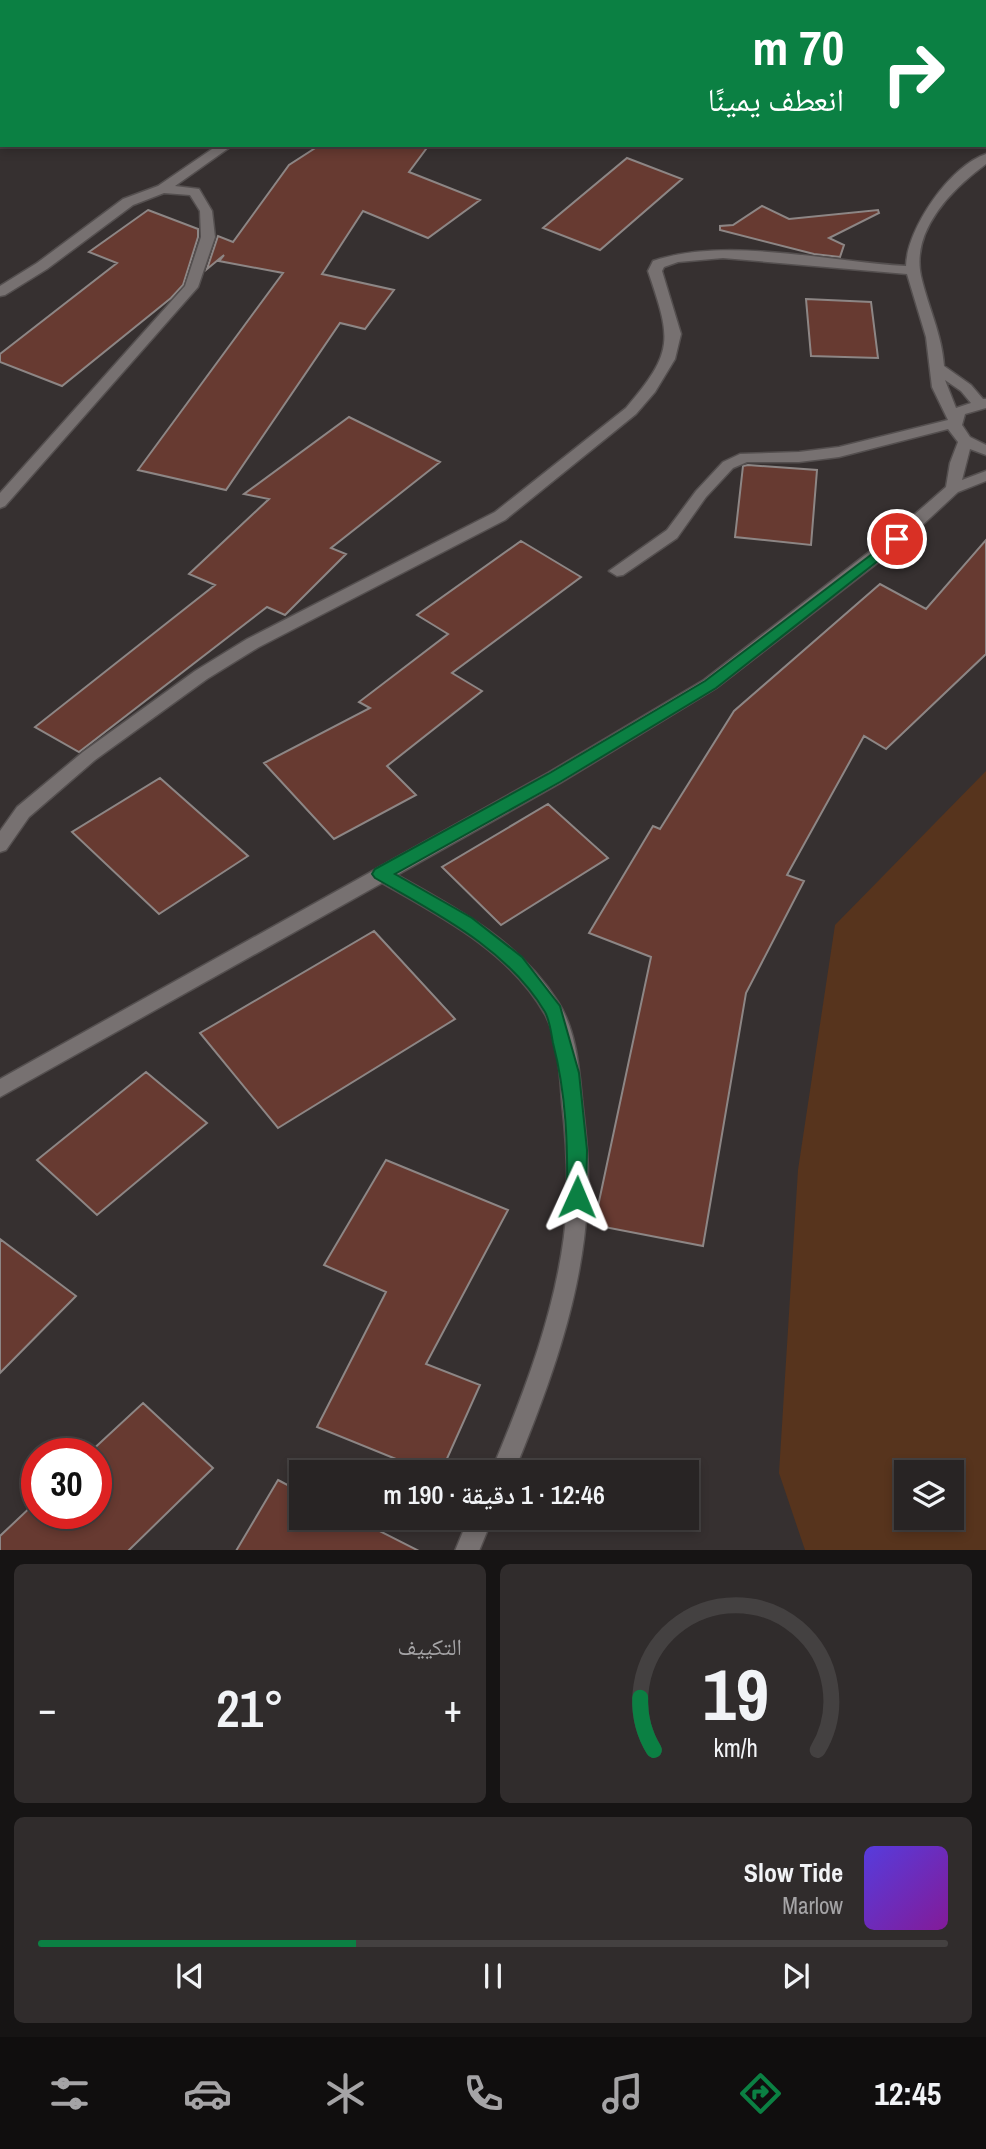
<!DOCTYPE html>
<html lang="ar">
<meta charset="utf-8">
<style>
body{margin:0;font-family:"Archivo Narrow","Noto Naskh Arabic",sans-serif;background:#302c2c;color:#f1f3f6;direction:rtl;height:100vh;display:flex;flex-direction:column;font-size:26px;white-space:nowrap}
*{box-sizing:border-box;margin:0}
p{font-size:23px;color:#a5a4a6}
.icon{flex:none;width:38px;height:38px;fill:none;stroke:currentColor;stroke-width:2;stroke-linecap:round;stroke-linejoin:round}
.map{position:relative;height:1550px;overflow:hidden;direction:ltr}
.side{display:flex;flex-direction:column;gap:14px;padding:14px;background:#161414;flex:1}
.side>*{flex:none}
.hud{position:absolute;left:0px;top:0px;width:987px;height:147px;box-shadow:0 4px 10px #0003,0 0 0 2px #444141;direction:rtl;background:#0b8043;color:#fff;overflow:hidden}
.buttons{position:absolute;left:894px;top:1460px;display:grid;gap:14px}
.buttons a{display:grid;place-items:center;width:70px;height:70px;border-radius:0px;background:#282424;box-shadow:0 4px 10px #0003,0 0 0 2px #444141;font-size:35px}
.speed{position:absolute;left:21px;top:1438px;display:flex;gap:14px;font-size:35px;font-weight:700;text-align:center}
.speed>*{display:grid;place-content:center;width:91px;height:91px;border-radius:50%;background:#282424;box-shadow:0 4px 10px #0003,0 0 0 2px #444141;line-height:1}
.speed .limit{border:10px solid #d22;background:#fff;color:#111}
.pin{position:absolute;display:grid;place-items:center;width:60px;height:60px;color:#fff;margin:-30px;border:4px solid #fff;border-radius:50%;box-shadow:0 2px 7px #0007}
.me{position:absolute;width:77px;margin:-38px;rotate:1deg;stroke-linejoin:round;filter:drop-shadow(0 0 5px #0008)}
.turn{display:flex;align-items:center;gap:24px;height:147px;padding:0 28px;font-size:32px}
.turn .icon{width:91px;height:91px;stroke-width:2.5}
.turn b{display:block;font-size:49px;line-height:60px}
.big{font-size:52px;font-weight:600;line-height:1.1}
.side .tile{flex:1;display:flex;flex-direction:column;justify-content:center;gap:10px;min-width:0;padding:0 24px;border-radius:10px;background:#302c2c}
.side .dial{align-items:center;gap:0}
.dial svg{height:182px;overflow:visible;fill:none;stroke:#444141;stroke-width:7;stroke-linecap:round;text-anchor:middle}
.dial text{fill:#f1f3f6;stroke:none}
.song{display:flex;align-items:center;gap:21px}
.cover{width:84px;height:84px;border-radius:10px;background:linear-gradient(135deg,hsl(250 70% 55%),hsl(290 70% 35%))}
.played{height:7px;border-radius:4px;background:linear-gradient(90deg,#0b8043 35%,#444141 35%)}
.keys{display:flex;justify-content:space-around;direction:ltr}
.heat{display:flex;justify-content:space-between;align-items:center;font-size:38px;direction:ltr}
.side .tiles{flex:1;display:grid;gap:14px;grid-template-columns:1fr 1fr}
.tile:last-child{grid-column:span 2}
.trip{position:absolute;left:289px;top:1460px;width:410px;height:70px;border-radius:0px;background:#282424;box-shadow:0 4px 10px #0003,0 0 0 2px #444141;font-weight:600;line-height:70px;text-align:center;direction:rtl}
.tab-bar{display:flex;height:112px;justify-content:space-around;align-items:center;background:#100e0e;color:#a5a4a6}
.tab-bar .icon{width:49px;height:49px}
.tab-bar .on{color:#0b8043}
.tab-bar b{font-size:32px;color:#f1f3f6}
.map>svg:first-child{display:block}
.green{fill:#57341d;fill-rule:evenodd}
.building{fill:#673a31;stroke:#8d8685;stroke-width:2}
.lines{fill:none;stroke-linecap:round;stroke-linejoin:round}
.minor-casing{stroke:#544f4f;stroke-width:3}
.minor{fill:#777171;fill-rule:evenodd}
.route{fill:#0b8043;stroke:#07532c;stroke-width:2}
</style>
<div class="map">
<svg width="986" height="1551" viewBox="0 0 986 1551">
<rect width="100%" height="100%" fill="#363030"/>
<!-- green -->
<path class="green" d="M 0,0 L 420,0 L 2,2 L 2,21 Z
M 986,771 L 986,1550 L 805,1550 L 779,1473 L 798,1170 L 835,925 ZM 906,1472 L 952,1472 L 952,1517 L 906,1517 Z"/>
<!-- building -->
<path class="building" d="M 320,145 L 429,145 L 409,172 L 480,200 L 428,238 L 363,211 L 322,274 L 394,290 L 365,329 L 340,323 L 226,490 L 138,470 L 283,273 L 219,261 L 224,255 L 207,269 L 218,236 L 233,242 L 289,165 Z
M 627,158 L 682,179 L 600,250 L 543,228 Z
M 762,206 L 789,219 L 878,210 L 879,213 L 829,238 L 844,245 L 840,257 L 814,254 L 720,230 L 720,226 L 733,225 Z
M 148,210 L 198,229 L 198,237 L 183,285 L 171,298 L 62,386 L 0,362 L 0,354 L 117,263 L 89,252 Z
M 806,299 L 871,302 L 878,358 L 811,356 Z
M 349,417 L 440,462 L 331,548 L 346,554 L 285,615 L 267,607 L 79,752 L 35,727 L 215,585 L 189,574 L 269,499 L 244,494 Z
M 748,465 L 817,470 L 811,545 L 735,537 L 743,466 Z
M 986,540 L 986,654 L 886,749 L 864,736 L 787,875 L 804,881 L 746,993 L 703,1246 L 594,1225 L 651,957 L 589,933 L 653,826 L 660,829 L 734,711 L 880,584 L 926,609 Z
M 521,541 L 581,577 L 452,673 L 482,691 L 387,766 L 416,795 L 334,839 L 264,763 L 370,708 L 359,702 L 448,634 L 417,615 Z
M 160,778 L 248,856 L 159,914 L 72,832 Z
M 548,804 L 608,858 L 501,925 L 442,867 Z
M 374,931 L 455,1019 L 278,1128 L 200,1033 Z
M 146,1072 L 207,1123 L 97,1215 L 37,1160 Z
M 386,1160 L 508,1210 L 426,1364 L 480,1385 L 441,1472 L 428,1472 L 317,1427 L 386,1292 L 324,1265 Z
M 0,1239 L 76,1296 L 0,1373 Z
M 143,1403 L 213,1468 L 128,1551 L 0,1551 L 0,1536 L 37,1501 L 37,1514 L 96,1514 L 96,1454 L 88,1454 Z
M 278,1480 L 301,1492 L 301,1517 L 352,1517 L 419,1551 L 236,1551 Z"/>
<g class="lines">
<!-- minor casing -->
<g class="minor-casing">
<path id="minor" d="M 475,0 L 488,0 L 474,2 Z
M 836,0 L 848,0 L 835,2 Z
M 218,145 L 233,145 L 175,186 L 199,189 L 212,211 L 215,237 L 198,287 L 5,506 L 0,508 L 0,493 L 185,286 L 201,237 L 200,211 L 190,195 L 164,193 L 133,205 L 47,269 L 5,295 L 0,296 L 0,286 L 37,263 L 123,199 L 158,186 Z
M 986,154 L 986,164 C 952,189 911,230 921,276 C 928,307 942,334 944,366 L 971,385 L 983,399 L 986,399 L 986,408 L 965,414 L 962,425 L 970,437 L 986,445 L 986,455 L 970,449 L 962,480 L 986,471 L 986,481 L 958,492 L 903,543 L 716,688 L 560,783 L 397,875 C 458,909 520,942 558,1002 C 576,1030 579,1067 582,1100 C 586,1135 590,1170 587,1206 C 582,1298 549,1387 514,1472 L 491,1472 C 527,1386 562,1296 567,1203 C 568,1169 566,1136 562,1102 C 560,1075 559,1039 545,1014 C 510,952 442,917 382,883 L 0,1097 L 0,1079 L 548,773 L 704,680 L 891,535 L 946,487 L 950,463 L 958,442 L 948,429 L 839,457 L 799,462 L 747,462 L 733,468 L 706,497 L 677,538 L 623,575 L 617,576 L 609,571 L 667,530 L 696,491 L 723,462 L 740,454 L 799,452 L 839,447 L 948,420 L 932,387 L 926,337 L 907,274 L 723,258 L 678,262 L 664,267 L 662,271 L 681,334 L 675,359 L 655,392 L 636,414 L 505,520 L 259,647 L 207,679 L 95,760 L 29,817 L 6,850 L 0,852 L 0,831 L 17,807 L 83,752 L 195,671 L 247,639 L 495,512 L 626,408 C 675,351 671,339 648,271 L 653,261 C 727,236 828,262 906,266 C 907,228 950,166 986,154 ZM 945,380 L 961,391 L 971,403 L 956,408 Z
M 469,1517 L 493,1517 L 479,1551 L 455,1551 Z"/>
</g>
<!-- minor -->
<use href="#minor" class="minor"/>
</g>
<!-- route -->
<path class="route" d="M 897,535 L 902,536 L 902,542 L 716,688 L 560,782 L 395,874 L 472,918 L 522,957 L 560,1006 L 579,1073 L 587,1150 L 586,1197 L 583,1203 L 577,1205 L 570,1203 L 567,1197 C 568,1145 566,1093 553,1043 C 551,1033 550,1021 545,1012 C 507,948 437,914 375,878 L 372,874 L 375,869 L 548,774 L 705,681 Z"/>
</svg>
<div class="buttons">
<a><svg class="icon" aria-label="layers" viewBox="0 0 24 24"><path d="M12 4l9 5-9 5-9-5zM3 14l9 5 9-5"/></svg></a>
</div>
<div class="speed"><div class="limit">30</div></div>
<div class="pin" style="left:897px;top:539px;background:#d93025"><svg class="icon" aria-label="arrive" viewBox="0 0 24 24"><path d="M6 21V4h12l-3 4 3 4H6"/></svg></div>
<svg class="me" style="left:577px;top:1197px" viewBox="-20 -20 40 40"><path d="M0-17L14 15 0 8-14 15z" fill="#0b8043" stroke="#fff" stroke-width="4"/></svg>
<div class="trip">12:46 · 1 دقيقة · 190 m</div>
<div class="hud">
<div class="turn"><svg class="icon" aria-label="right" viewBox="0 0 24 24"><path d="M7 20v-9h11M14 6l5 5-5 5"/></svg><div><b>70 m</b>انعطف يمينًا</div></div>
</div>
</div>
<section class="side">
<div class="tiles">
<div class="tile dial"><svg viewBox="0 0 100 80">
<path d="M14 69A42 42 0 1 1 86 69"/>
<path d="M14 69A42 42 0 0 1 8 46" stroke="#0b8043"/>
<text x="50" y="56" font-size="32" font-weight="700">19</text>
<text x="50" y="72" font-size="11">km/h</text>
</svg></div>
<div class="tile"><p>التكييف</p>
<div class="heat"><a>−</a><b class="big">21°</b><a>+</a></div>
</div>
<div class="tile">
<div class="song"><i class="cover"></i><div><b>Slow Tide</b><p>Marlow</p></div></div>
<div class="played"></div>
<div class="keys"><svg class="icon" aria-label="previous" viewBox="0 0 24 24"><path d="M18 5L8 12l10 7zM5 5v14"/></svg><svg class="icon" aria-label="pause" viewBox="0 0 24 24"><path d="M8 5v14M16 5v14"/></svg><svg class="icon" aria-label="next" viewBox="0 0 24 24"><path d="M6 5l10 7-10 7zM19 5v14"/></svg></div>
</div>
</div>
</section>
<nav class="tab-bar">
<b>12:45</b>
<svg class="icon on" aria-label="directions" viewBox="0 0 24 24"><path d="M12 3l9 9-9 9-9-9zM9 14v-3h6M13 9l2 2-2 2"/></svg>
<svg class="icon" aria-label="music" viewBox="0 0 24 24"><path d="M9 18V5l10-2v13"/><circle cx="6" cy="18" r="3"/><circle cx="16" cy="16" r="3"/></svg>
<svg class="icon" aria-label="phone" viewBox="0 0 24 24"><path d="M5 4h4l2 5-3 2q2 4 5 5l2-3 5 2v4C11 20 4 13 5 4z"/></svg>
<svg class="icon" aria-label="climate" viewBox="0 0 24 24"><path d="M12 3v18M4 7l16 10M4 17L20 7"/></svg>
<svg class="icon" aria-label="car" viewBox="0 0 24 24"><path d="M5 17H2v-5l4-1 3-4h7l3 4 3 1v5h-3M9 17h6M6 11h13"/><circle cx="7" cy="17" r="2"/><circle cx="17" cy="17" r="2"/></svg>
<svg class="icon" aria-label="filters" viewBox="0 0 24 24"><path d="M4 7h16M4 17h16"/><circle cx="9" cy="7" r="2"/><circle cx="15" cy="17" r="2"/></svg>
</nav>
